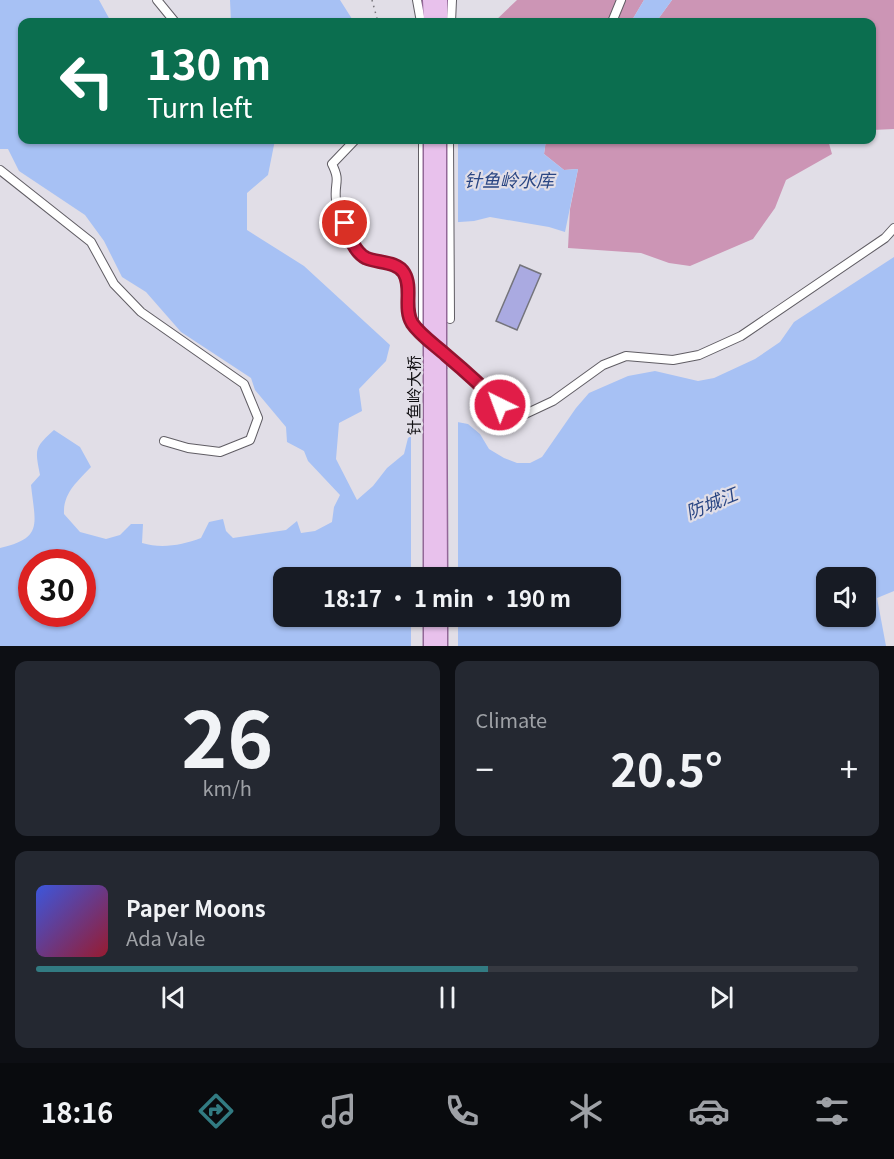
<!DOCTYPE html>
<meta charset="utf-8">
<style>
body{margin:0;font-family:Georgia,"Noto Sans SC",serif;background:#242831;color:#f1f3f6;height:100vh;display:flex;flex-direction:column;font-size:22px;white-space:nowrap}
*{box-sizing:border-box;margin:0}
p{font-size:20px;color:#9ea1a6}
.icon{flex:none;width:33px;height:33px;fill:none;stroke:currentColor;stroke-width:2;stroke-linecap:round;stroke-linejoin:round}
.map{position:relative;height:646px;overflow:hidden}
.sheet{display:flex;flex-direction:column;gap:15px;padding:15px;background:#0d0f14;flex:1}
.sheet>*{flex:none}
.hud{position:absolute;left:18px;top:18px;width:858px;height:126px;border-radius:12px;box-shadow:0 2px 4px #0004;background:#0b6e4f;color:#fff;overflow:hidden}
.buttons{position:absolute;left:816px;top:567px;display:grid;gap:12px}
.buttons a{display:grid;place-items:center;width:60px;height:60px;border-radius:12px;background:#171b24;box-shadow:0 2px 4px #0004;font-size:30px}
.speed{position:absolute;left:18px;top:549px;display:flex;gap:12px;font-size:30px;font-weight:700;text-align:center}
.speed>*{display:grid;place-content:center;width:78px;height:78px;border-radius:50%;background:#171b24;box-shadow:0 2px 4px #0004;line-height:1}
.speed .limit{border:9px solid #d22;background:#fff;color:#111}
.pin{position:absolute;display:grid;place-items:center;width:51px;height:51px;color:#fff;margin:-26px;border:3px solid #fff;border-radius:50%;box-shadow:0 2px 6px #0007}
.me{position:absolute;width:66px;margin:-33px;rotate:318deg;stroke-linejoin:round;filter:drop-shadow(0 0 4px #0008)}
.turn{display:flex;align-items:center;gap:21px;height:126px;padding:0 30px;font-size:27px}
.turn .icon{width:78px;height:78px;stroke-width:2.5}
.turn b{display:block;font-size:42px;line-height:51px}
.big{font-size:45px;font-weight:700;line-height:1.1}
.sheet .tile{flex:1;display:flex;flex-direction:column;justify-content:center;gap:9px;min-width:0;padding:0 21px;border-radius:12px;background:#242831}
.sheet .dial{align-items:center;gap:0}
.dial b{font-size:78px;line-height:1}
.song{display:flex;align-items:center;gap:18px}
.cover{width:72px;height:72px;border-radius:9px;background:linear-gradient(135deg,hsl(230 70% 55%),hsl(350 70% 35%))}
.played{height:6px;border-radius:3px;background:linear-gradient(90deg,#327b82 55%,#363941 55%)}
.keys{display:flex;justify-content:space-around;direction:ltr}
.heat{display:flex;justify-content:space-between;align-items:center;font-size:33px;direction:ltr}
.sheet .tiles{flex:1;display:grid;gap:15px;grid-template-columns:1fr 1fr}
.tile:last-child{grid-column:span 2}
.trip{position:absolute;left:273px;top:567px;width:348px;height:60px;border-radius:12px;background:#171b24;box-shadow:0 2px 4px #0004;font-weight:700;line-height:60px;text-align:center}
.dock{display:flex;height:96px;justify-content:space-around;align-items:center;background:#090b0e;color:#9ea1a6}
.dock .icon{width:42px;height:42px}
.dock .selected{color:#327b82}
.dock b{font-size:27px;color:#f1f3f6}
.map>svg:first-child{display:block}
.forest{fill:#cc95b5}
.water{fill:#a7c1f4;fill-rule:evenodd}
.pier{fill:#e1dee7}
.building{fill:#aaaae1;stroke:#74747c;stroke-width:1.5}
.lines{fill:none;stroke-linecap:round;stroke-linejoin:round}
.minor-casing{stroke:#605d64;stroke-width:10}
.primary-casing{stroke:#936898;stroke-width:15}
.path{stroke:#77757b;stroke-width:1.5;stroke-dasharray:1.5 4.5;stroke-linecap:butt}
.minor{stroke:#fff;stroke-width:8}
.primary{stroke:#e8c1ec;stroke-width:12}
.primary-bridge-casing{stroke:#936898;stroke-width:15;stroke-linecap:butt}
.primary-bridge{stroke:#e8c1ec;stroke-width:12}
.route-casing{stroke:#92132f;stroke-width:15}
.route{stroke:#e11d48;stroke-width:10}
.labels{text-anchor:middle;dominant-baseline:central;stroke-width:4.5;stroke-linejoin:round;paint-order:stroke}
.street-label{font-size:16px;fill:#111013;stroke:#e1dee7}
.water-label{font-size:18px;font-style:italic;fill:#2a4683;stroke:#e1dee7}
</style>
<div class="map">
<svg width="894" height="646" viewBox="0 0 894 646">
<rect width="100%" height="100%" fill="#e1dee7"/>
<!-- forest -->
<path class="forest" d="M 517,0 L 644,0 L 631,22 L 494,22 Z
M 672,0 L 894,0 L 894,129 L 872,130 L 872,22 L 656,22 Z
M 546,140 L 828,140 L 832,154 L 786,180 L 775,208 L 753,239 L 690,266 L 669,263 L 641,253 L 568,248 L 570,209 L 578,169 L 564,170 L 544,154 Z"/>
<!-- water -->
<path class="water" d="M 0,0 L 99,0 L 110,20 L 121,22 L 22,22 L 22,140 L 275,140 L 268,175 L 247,193 L 247,230 L 304,266 L 390,345 L 386,361 L 359,389 L 362,411 L 339,423 L 336,459 L 357,500 L 373,486 L 387,468 L 404,454 L 408,438 L 436,418 L 468,424 L 480,434 L 489,449 L 504,458 L 517,463 L 530,463 L 542,457 L 576,408 L 589,393 L 628,376 L 655,371 L 698,381 L 714,378 L 755,359 L 780,342 L 794,322 L 894,257 L 894,591 L 877,598 L 886,646 L 0,646 L 0,548 C 44,538 35,524 31,485 L 40,475 C 35,449 34,448 54,430 L 80,447 L 91,467 C 77,482 63,493 64,514 L 80,532 L 106,539 L 120,535 L 131,524 L 143,524 L 142,543 C 162,549 182,545 201,538 L 209,522 L 223,519 L 226,531 L 233,538 L 286,530 L 297,521 L 301,533 L 315,531 L 332,522 L 334,507 L 340,495 L 308,461 L 304,451 L 287,442 L 286,427 L 255,390 L 251,378 L 181,332 L 146,292 L 122,277 L 104,241 L 85,215 L 19,171 L 8,149 L 0,149 ZM 32,562 L 82,562 L 82,614 L 32,614 ZM 284,578 L 610,578 L 610,616 L 284,616 ZM 826,578 L 866,578 L 866,616 L 826,616 Z
M 230,0 L 340,0 L 354,22 L 231,22 Z
M 644,0 L 672,0 L 656,22 L 631,22 Z
M 444,140 L 546,140 L 544,154 L 564,170 L 578,169 L 565,232 L 549,227 L 490,217 L 474,221 L 445,223 Z"/>
<!-- pier -->
<path class="pier" d="M 441,140 L 458,140 L 458,225 L 444,226 Z
M 435,415 L 458,419 L 458,577 L 411,577 L 411,432 Z
M 411,617 L 458,617 L 458,646 L 411,646 Z"/>
<!-- building -->
<path class="building" d="M 520,265 L 541,274 L 517,330 L 496,321 Z"/>
<g class="lines">
<!-- minor casing -->
<g class="minor-casing">
<path id="minor" d="M 157,0 L 175,22
M 417,0 L 421,22
M 451,22 L 452,0
M 612,22 L 621,0
M 355,140 L 332,164 C 341,182 334,182 336,200 C 337,212 354,251 365,258 C 376,264 389,262 404,272 C 413,306 399,315 431,342
M 449,140 L 450,319
M 0,170 L 91,242 L 114,284 L 141,312 L 244,384 L 258,418 L 250,440 L 220,452 L 188,448 L 164,441
M 423,320 L 423,140
M 440,349 L 480,383 L 508,412 L 521,416 L 553,401 L 603,365 L 626,356 L 673,360 L 699,355 L 741,336 L 885,238 L 894,228"/>
</g>
<!-- primary casing -->
<g class="primary-casing">
<path id="primary" d="M 429,0 L 430,22
M 441,22 L 441,0
M 430,369 L 430,578
M 440,369 L 441,578
M 430,616 L 430,646
M 441,616 L 441,646"/>
</g>
<!-- path -->
<path class="path" d="M 372,0 L 378,22"/>
<!-- minor -->
<use href="#minor" class="minor"/>
<!-- primary -->
<use href="#primary" class="primary"/>
<!-- primary-bridge casing -->
<g class="primary-bridge-casing">
<path id="primary-bridge" d="M 430,369 L 430,140
M 440,369 L 440,140"/>
</g>
<!-- primary-bridge -->
<use href="#primary-bridge" class="primary-bridge"/>
</g>
<g class="lines">
<!-- route casing -->
<g class="route-casing">
<path id="route" d="M 345,223 C 349,235 354,252 366,258 C 377,263 397,261 404,273 C 413,288 403,308 412,323 C 420,335 435,345 446,355 C 465,371 483,387 500,405"/>
</g>
<!-- route -->
<use href="#route" class="route"/>
</g>
<g class="labels">
<!-- street labels -->
<g class="street-label">
<text transform="translate(413 395) rotate(-90)">针鱼岭大桥</text>
</g>
<!-- water labels -->
<g class="water-label">
<text x="509" y="179">针鱼岭水库</text>
<text transform="translate(711 502) rotate(-22)">防城江</text>
</g>
</g>
</svg>
<div class="buttons">
<a><svg class="icon" aria-label="sound" viewBox="0 0 24 24"><path d="M4 9h4l5-4v14l-5-4H4zM17 9q2 3 0 6"/></svg></a>
</div>
<div class="speed"><div class="limit">30</div></div>
<div class="pin" style="left:345px;top:223px;background:#d93025"><svg class="icon" aria-label="arrive" viewBox="0 0 24 24"><path d="M6 21V4h12l-3 4 3 4H6"/></svg></div>
<svg class="me" style="left:500px;top:405px" viewBox="-20 -20 40 40"><circle r="17" fill="#e11d48" stroke="#fff" stroke-width="3"/><path d="M0-11L8 9 0 5-8 9z" fill="#fff"/></svg>
<div class="trip">18:17 · 1 min · 190 m</div>
<div class="hud">
<div class="turn"><svg class="icon" aria-label="left" viewBox="0 0 24 24"><path d="M17 20v-9H6M10 6l-5 5 5 5"/></svg><div><b>130 m</b>Turn left</div></div>
</div>
</div>
<section class="sheet">
<div class="tiles">
<div class="tile dial"><b>26</b><p>km/h</p></div>
<div class="tile"><p>Climate</p>
<div class="heat"><a>−</a><b class="big">20.5°</b><a>+</a></div>
</div>
<div class="tile">
<div class="song"><i class="cover"></i><div><b>Paper Moons</b><p>Ada Vale</p></div></div>
<div class="played"></div>
<div class="keys"><svg class="icon" aria-label="previous" viewBox="0 0 24 24"><path d="M18 5L8 12l10 7zM5 5v14"/></svg><svg class="icon" aria-label="pause" viewBox="0 0 24 24"><path d="M8 5v14M16 5v14"/></svg><svg class="icon" aria-label="next" viewBox="0 0 24 24"><path d="M6 5l10 7-10 7zM19 5v14"/></svg></div>
</div>
</div>
</section>
<nav class="dock">
<b>18:16</b>
<svg class="icon selected" aria-label="directions" viewBox="0 0 24 24"><path d="M12 3l9 9-9 9-9-9zM9 14v-3h6M13 9l2 2-2 2"/></svg>
<svg class="icon" aria-label="music" viewBox="0 0 24 24"><path d="M9 18V5l10-2v13"/><circle cx="6" cy="18" r="3"/><circle cx="16" cy="16" r="3"/></svg>
<svg class="icon" aria-label="phone" viewBox="0 0 24 24"><path d="M5 4h4l2 5-3 2q2 4 5 5l2-3 5 2v4C11 20 4 13 5 4z"/></svg>
<svg class="icon" aria-label="climate" viewBox="0 0 24 24"><path d="M12 3v18M4 7l16 10M4 17L20 7"/></svg>
<svg class="icon" aria-label="car" viewBox="0 0 24 24"><path d="M5 17H2v-5l4-1 3-4h7l3 4 3 1v5h-3M9 17h6M6 11h13"/><circle cx="7" cy="17" r="2"/><circle cx="17" cy="17" r="2"/></svg>
<svg class="icon" aria-label="filters" viewBox="0 0 24 24"><path d="M4 7h16M4 17h16"/><circle cx="9" cy="7" r="2"/><circle cx="15" cy="17" r="2"/></svg>
</nav>
